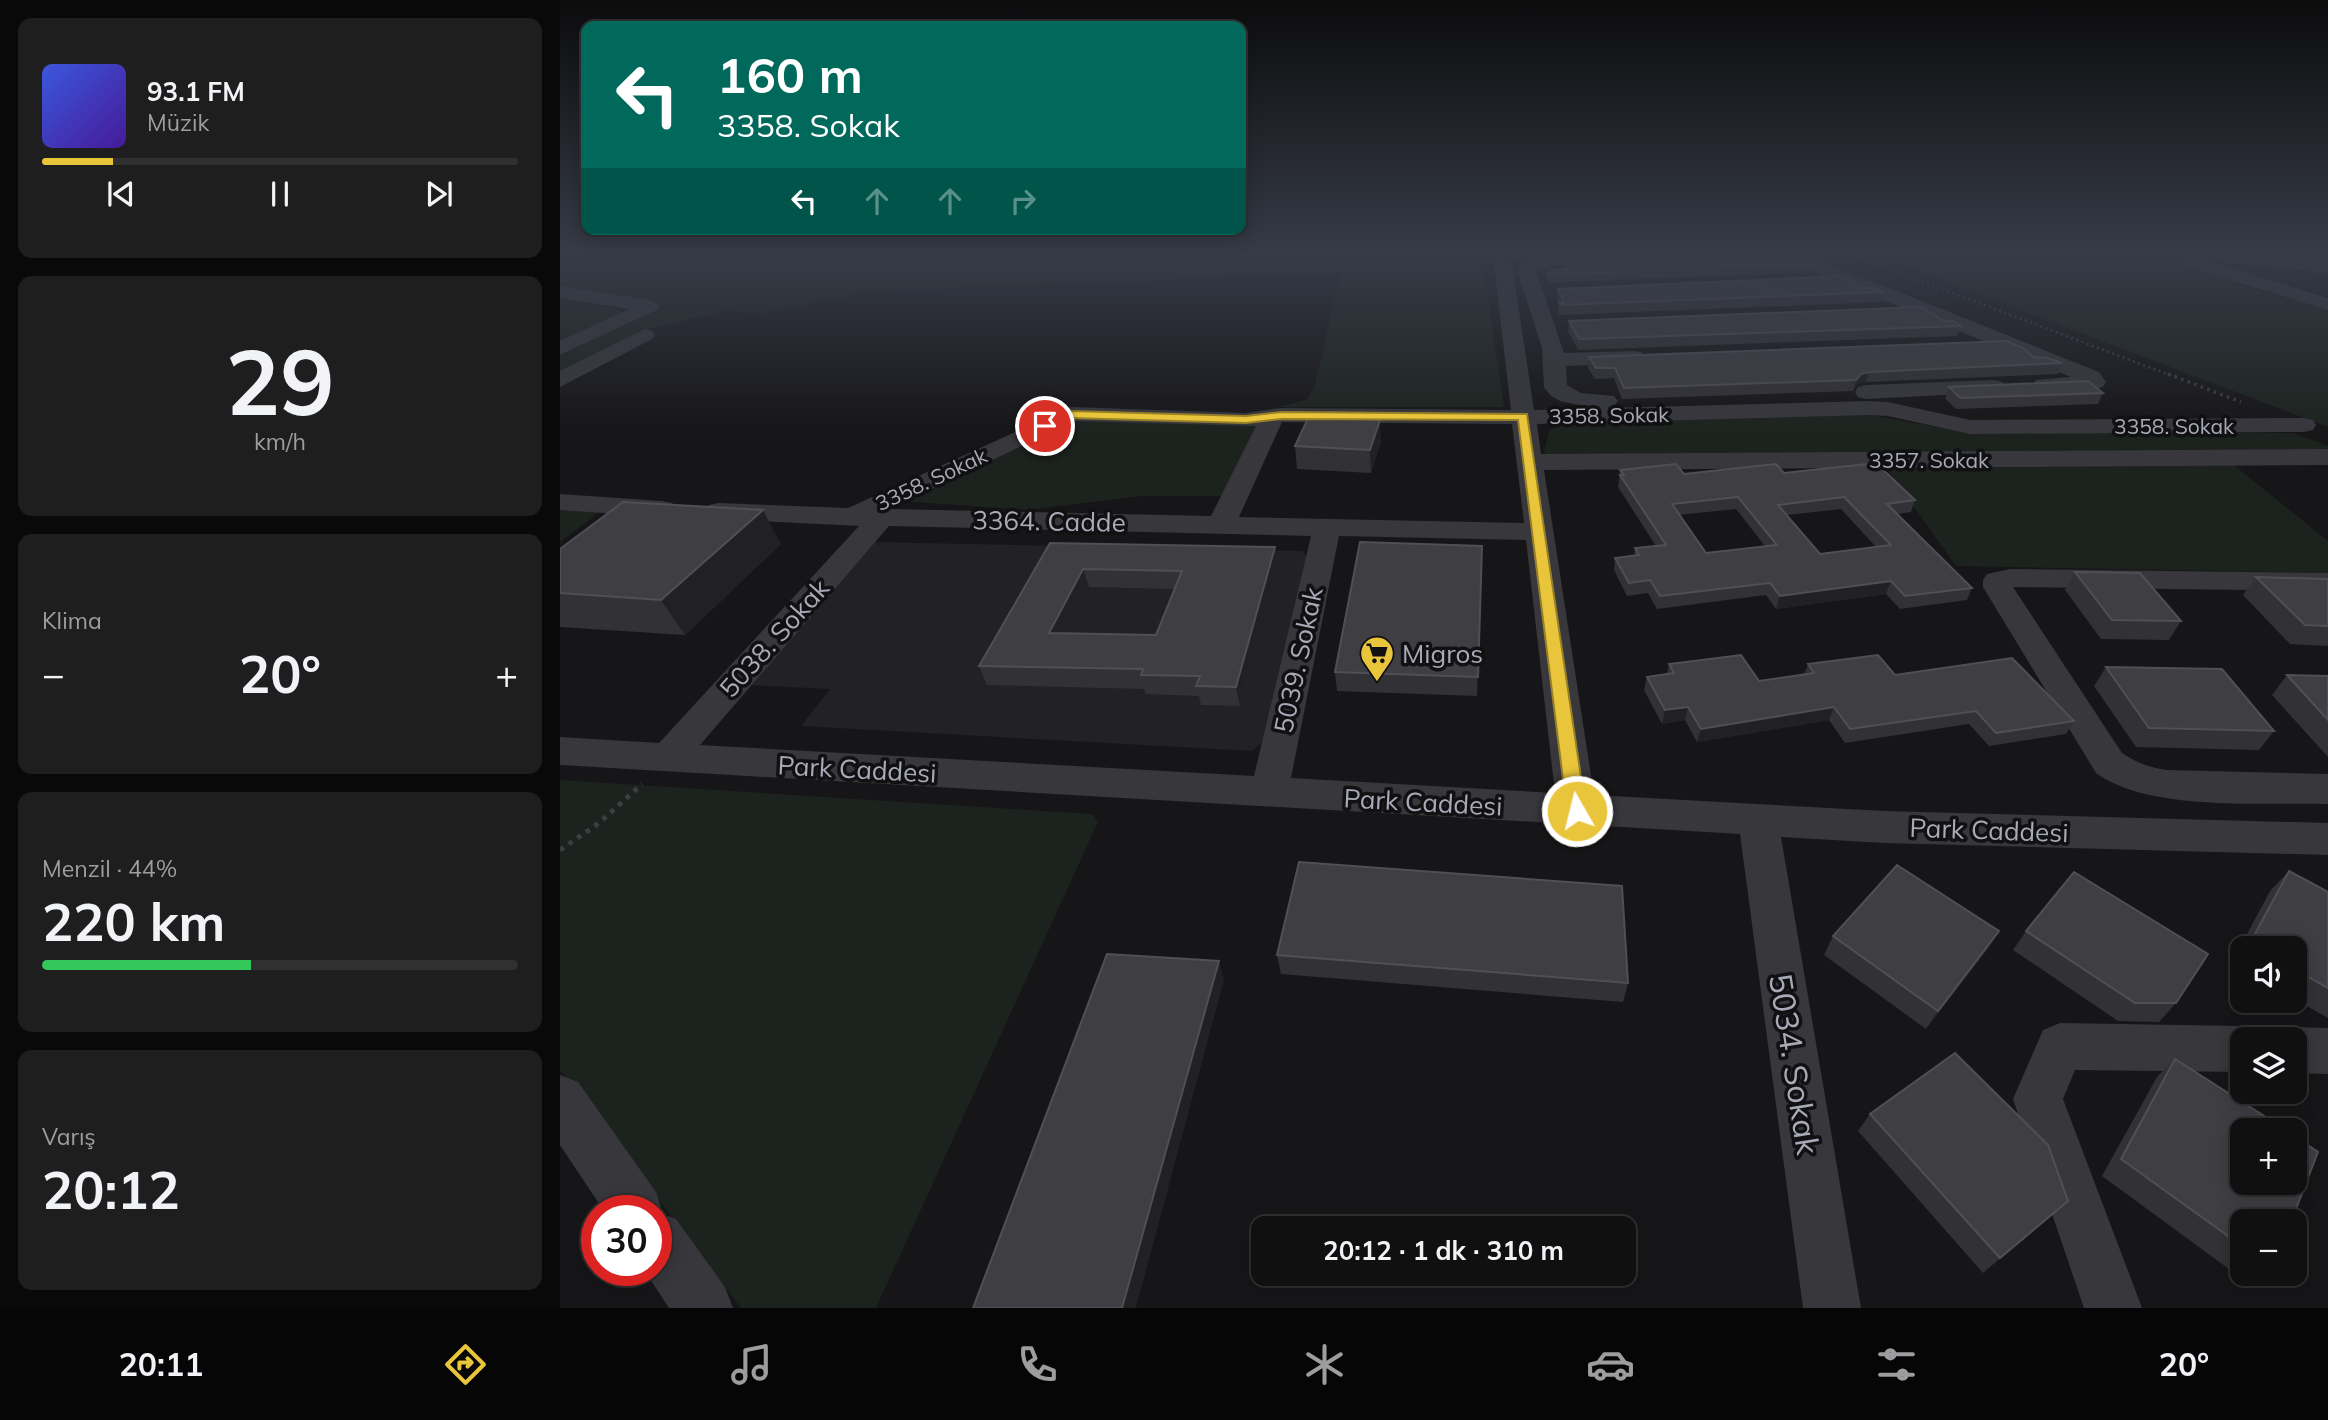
<!DOCTYPE html>
<html lang="tr">
<meta charset="utf-8">
<style>
body{margin:0;font-family:Mulish,sans-serif;background:#1e1e1f;color:#f1f3f6;height:100vh;display:flex;flex-direction:column;font-size:26px;white-space:nowrap}
*{box-sizing:border-box;margin:0}
p{font-size:23px;color:#9c9d9f}
.icon{flex:none;width:38px;height:38px;fill:none;stroke:currentColor;stroke-width:2;stroke-linecap:round;stroke-linejoin:round}
.map{position:relative;flex:1;overflow:hidden}
.drawer{display:flex;flex-direction:column;gap:18px;padding:18px;background:#090909;width:560px}
.drawer>*{flex:none}
.guide{position:absolute;left:21px;top:21px;width:665px;height:214px;border-radius:14px;box-shadow:0 4px 18px #0003,0 0 0 2px #303031;background:#00695c;color:#fff;overflow:hidden}
.fabs{position:absolute;left:1670px;top:936px;display:grid;gap:14px}
.fabs a{display:grid;place-items:center;width:77px;height:77px;border-radius:14px;background:#101011;box-shadow:0 4px 18px #0003,0 0 0 2px #303031;font-size:35px}
.speed{position:absolute;left:21px;top:1195px;display:flex;gap:14px;font-size:35px;font-weight:700;text-align:center}
.speed>*{display:grid;place-content:center;width:91px;height:91px;border-radius:50%;background:#101011;box-shadow:0 4px 18px #0003,0 0 0 2px #303031;line-height:1}
.speed .limit{border:10px solid #d22;background:#fff;color:#111}
.pin{position:absolute;display:grid;place-items:center;width:60px;height:60px;color:#fff;margin:-30px;border:4px solid #fff;border-radius:50%;box-shadow:0 2px 7px #0007}
.me{position:absolute;width:77px;margin:-38px;rotate:352deg;stroke-linejoin:round;filter:drop-shadow(0 0 5px #0008)}
.turn{display:flex;align-items:center;gap:24px;height:147px;padding:0 21px;font-size:32px}
.turn .icon{width:91px;height:91px;stroke-width:2.5}
.turn b{display:block;font-size:49px;line-height:60px}
.lanes{display:flex;align-items:center;height:66px;padding:0 21px;background:#0003;justify-content:center;gap:35px;direction:ltr}
.lanes .off{opacity:.35}
.big{font-size:52px;font-weight:700;line-height:1.1}
.drawer .tile{flex:1;display:flex;flex-direction:column;justify-content:center;gap:10px;min-width:0;padding:0 24px;border-radius:14px;background:#1e1e1f}
.drawer .dial{align-items:center;gap:0}
.dial b{font-size:91px;line-height:1}
.song{display:flex;align-items:center;gap:21px}
.cover{width:84px;height:84px;border-radius:10px;background:linear-gradient(135deg,hsl(230 70% 55%),hsl(260 70% 35%))}
.played{height:7px;border-radius:4px;background:linear-gradient(90deg,#e9c53c 15%,#303031 15%)}
.keys{display:flex;justify-content:space-around;direction:ltr}
.heat{display:flex;justify-content:space-between;align-items:center;font-size:38px;direction:ltr}
.charge{height:10px;border-radius:5px;background:linear-gradient(90deg,#34c759 44%,#303031 0)}
.trip{position:absolute;left:691px;top:1216px;width:385px;height:70px;border-radius:14px;background:#101011;box-shadow:0 4px 18px #0003,0 0 0 2px #303031;font-weight:700;line-height:70px;text-align:center}
.tab-bar{display:flex;height:112px;justify-content:space-around;align-items:center;background:#060607;color:#9c9d9f}
.tab-bar .icon{width:49px;height:49px}
.tab-bar .selected{color:#e9c53c}
.tab-bar b{font-size:32px;color:#f1f3f6}
main{display:flex;flex:1;min-height:0}
.map>svg:first-child{display:block}
.built{fill:#222124}
.green{fill:#1c221d}
.lines{fill:none;stroke-linecap:round;stroke-linejoin:round}
.path-far2{stroke:#3d3e43;stroke-width:2.5;stroke-dasharray:2 3.5;stroke-linecap:butt}
.path-far1{stroke:#3d3e43;stroke-width:3.5;stroke-dasharray:2.5 4.5;stroke-linecap:butt}
.path{stroke:#3d3e43;stroke-width:5;stroke-dasharray:4.5 6;stroke-linecap:butt}
.minor{fill:#37373c;fill-rule:evenodd}
.wall{fill:#323135;fill-rule:evenodd}
.shaded-wall{fill:#212023}
.building{fill:#3f3e43;stroke:#4f4f55;stroke-width:2;fill-rule:evenodd}
.route{fill:#e9c53c;stroke:#978027;stroke-width:2}
.labels{text-anchor:middle;dominant-baseline:central;stroke-width:7;stroke-linejoin:round;paint-order:stroke}
.far-street-label{font-size:21px;fill:#a8abb7;stroke:#111012}
.street-label{font-size:26px;fill:#a8abb7;stroke:#111012}
.poi-label{font-size:26px;fill:#a8abb7;stroke:#111012;text-anchor:start}
.near-street-label{font-size:32px;fill:#a8abb7;stroke:#111012}
</style>
<main>
<section class="drawer">
<div class="tile">
<div class="song"><i class="cover"></i><div><b>93.1 FM</b><p>Müzik</p></div></div>
<div class="played"></div>
<div class="keys"><svg class="icon" aria-label="previous" viewBox="0 0 24 24"><path d="M18 5L8 12l10 7zM5 5v14"/></svg><svg class="icon" aria-label="pause" viewBox="0 0 24 24"><path d="M8 5v14M16 5v14"/></svg><svg class="icon" aria-label="next" viewBox="0 0 24 24"><path d="M6 5l10 7-10 7zM19 5v14"/></svg></div>
</div>
<div class="tile dial"><b>29</b><p>km/h</p></div>
<div class="tile"><p>Klima</p>
<div class="heat"><a>−</a><b class="big">20°</b><a>+</a></div>
</div>
<div class="tile"><p>Menzil · 44%</p><b class="big">220 km</b><div class="charge"></div></div>
<div class="tile"><p>Varış</p><b class="big">20:12</b></div>
</section>
<div class="map">
<svg width="1768" height="1308" viewBox="0 0 1768 1308">
<rect width="100%" height="100%" fill="#161517"/>
<!-- built -->
<path class="built" d="M 312,542 L 743,551 L 748,559 L 708,737 L 692,751 L 241,726 L 270,689 L 189,685 Z"/>
<!-- green -->
<path class="green" d="M 0,252 L 1079,252 L 923,263 L 944,407 L 720,407 L 747,399 L 754,388 L 781,273 L 309,291 L 205,313 L 165,311 L 88,329 L 0,374 L 0,356 L 101,308 L 99,303 L 0,287 Z
M 1302,252 L 1618,252 L 1615,255 C 1660,284 1717,295 1768,310 L 1768,427 L 1316,255 Z
M 1624,252 L 1768,252 L 1768,266 Z
M 0,298 L 60,309 L 61,315 L 0,343 Z
M 1303,414 L 1400,431 L 1734,433 L 1768,446 L 1768,451 L 986,459 L 984,452 L 989,431 L 1010,420 Z
M 515,419 L 703,425 L 664,496 L 583,496 L 466,510 L 341,501 Z
M 1674,465 L 1768,541 L 1768,573 L 1396,566 L 1327,469 Z
M 0,509 L 40,512 L 0,542 Z
M 0,780 L 532,814 L 538,822 L 316,1308 L 181,1308 L 0,1070 Z"/>
<g class="lines">
<!-- path-far2 -->
<path class="path-far2" d="M 1290,254 L 1612,376"/>
<!-- path-far1 -->
<path class="path-far1" d="M 1608,374 L 1681,402"/>
<!-- path -->
<path class="path" d="M 0,850 L 39,823 L 82,784"/>
<!-- minor -->
<path class="minor" d="M 1214,252 L 1239,252 L 1539,372 L 1546,382 L 1543,387 L 1535,389 L 1484,392 L 1476,390 L 1473,385 L 1476,380 L 1511,377 L 1216,256 Z
M 1624,252 L 1638,252 L 1640,257 L 1650,262 L 1768,298 L 1768,310 L 1638,270 L 1626,264 L 1622,255 Z
M 1048,253 L 1054,254 L 1057,258 L 1054,262 L 992,265 L 976,271 L 1004,353 L 1073,351 L 1081,352 L 1084,357 L 1081,362 L 1073,363 L 1006,366 L 1007,385 L 1021,393 L 1054,396 L 1058,401 L 1054,406 L 1047,408 L 1309,401 L 1328,402 L 1410,420 L 1744,418 L 1753,420 L 1756,425 L 1753,430 L 1744,432 L 1410,434 L 1328,416 L 1309,415 L 977,424 L 981,454 L 1768,449 L 1768,465 L 984,470 L 1034,795 L 1324,811 L 1768,823 L 1768,855 L 1324,843 L 1221,837 L 1301,1308 L 1243,1308 L 1180,834 L 0,765 L 0,737 L 99,743 L 299,526 L 159,519 L 149,517 L 145,511 L 149,505 L 159,503 L 288,508 L 510,407 L 686,413 L 721,408 L 951,410 L 934,265 L 943,260 L 952,265 L 974,410 L 1033,408 L 1000,401 L 990,395 L 984,387 L 982,348 L 957,270 C 975,246 1021,252 1048,253 ZM 514,421 L 696,426 L 651,516 L 330,509 ZM 722,422 L 952,424 L 964,523 L 679,517 ZM 329,526 L 751,536 L 694,776 L 140,745 ZM 779,536 L 966,540 L 995,793 L 731,778 Z
M 1668,253 L 1768,263 L 1768,273 L 1662,262 L 1659,258 L 1662,254 Z
M 0,286 L 90,300 L 100,306 L 97,310 L 0,355 L 0,341 L 69,309 L 0,298 Z
M 85,329 L 92,331 L 95,335 L 92,339 L 0,387 L 0,371 Z
M 1434,380 L 1442,382 L 1445,387 L 1442,392 L 1306,399 L 1298,397 L 1295,392 L 1298,387 L 1306,385 Z
M 0,494 L 102,501 L 112,503 L 116,509 L 112,515 L 102,517 L 0,510 Z
M 1450,569 L 1768,573 L 1768,591 L 1453,587 L 1562,753 C 1577,763 1590,768 1607,770 L 1768,774 L 1768,804 C 1702,802 1589,812 1536,773 L 1423,587 L 1423,580 L 1427,574 Z
M 1500,1023 L 1682,1026 L 1699,1032 L 1702,1040 L 1682,1040 L 1682,1072 L 1515,1070 L 1503,1099 L 1582,1308 L 1524,1308 L 1453,1099 L 1483,1030 Z
M 1734,1027 L 1768,1028 L 1768,1074 L 1734,1073 L 1734,1040 L 1714,1040 L 1717,1033 Z
M 0,1075 L 18,1082 L 96,1192 L 103,1214 L 116,1219 L 165,1287 L 173,1308 L 109,1308 L 84,1270 L 96,1270 L 96,1211 L 44,1211 L 0,1145 Z"/>
</g>
<!-- wall -->
<path class="wall" d="M 1004,259 L 1231,262 L 1252,264 L 1250,272 L 988,283 L 987,281 L 988,273 L 991,273 L 991,270 L 1005,269 L 1003,266 Z
M 1301,288 L 1324,292 L 1321,302 L 1000,315 L 998,313 L 999,304 L 997,299 L 998,289 Z
M 1009,321 L 1384,321 L 1401,326 L 1397,336 L 1018,350 L 1008,331 Z
M 1029,357 L 1474,357 L 1502,363 L 1498,374 L 1306,382 L 1297,384 L 1293,391 L 1062,399 L 1054,378 L 1035,379 L 1028,368 Z
M 1389,387 L 1543,393 L 1538,404 L 1396,409 L 1385,398 Z
M 795,413 L 796,418 L 821,442 L 811,473 L 737,469 L 735,446 L 769,417 Z
M 1060,470 L 1124,474 L 1224,473 L 1355,500 L 1351,512 L 1338,514 L 1412,588 L 1407,600 L 1340,609 L 1326,594 L 1216,609 L 1206,595 L 1097,609 L 1088,593 L 1067,596 L 1054,570 L 1055,558 L 1074,556 L 1075,548 L 1096,546 L 1058,487 ZM 1176,509 L 1205,546 L 1146,553 L 1119,515 ZM 1281,509 L 1316,547 L 1260,554 L 1227,515 Z
M 490,543 L 715,547 L 717,565 L 680,706 L 641,705 L 639,696 L 586,694 L 584,689 L 427,685 L 419,666 ZM 529,587 L 614,589 L 596,635 L 505,633 Z
M 221,544 L 125,635 L 0,627 L 0,549 Z
M 922,546 L 917,696 L 777,691 L 775,672 Z
M 1515,572 L 1621,621 L 1609,640 L 1541,639 L 1505,590 Z
M 1696,577 L 1768,579 L 1768,646 L 1730,644 L 1683,595 Z
M 1109,664 L 1199,681 L 1244,675 L 1248,664 L 1335,675 L 1514,721 L 1506,734 L 1429,746 L 1409,724 L 1285,743 L 1269,720 L 1137,742 L 1125,720 L 1102,724 L 1084,690 L 1087,677 L 1107,674 Z
M 1546,667 L 1714,731 L 1699,750 L 1576,747 L 1534,686 Z
M 1727,675 L 1768,676 L 1768,757 L 1712,695 Z
M 1729,871 L 1768,892 L 1768,1018 L 1734,999 L 1734,948 L 1682,948 L 1682,968 L 1672,962 L 1710,891 Z
M 1439,931 L 1427,950 L 1366,1029 L 1264,955 L 1273,936 Z
M 1466,931 L 1616,1003 L 1599,1022 L 1558,1021 L 1453,950 Z
M 717,955 L 1068,983 L 1063,1002 L 721,974 Z
M 1615,1059 L 1682,1222 L 1682,1274 L 1703,1274 L 1688,1283 L 1542,1176 L 1597,1077 Z
M 1310,1114 L 1490,1217 L 1423,1273 L 1298,1131 Z"/>
<!-- shaded-wall -->
<path class="shaded-wall" d="M 1309,372 L 1306,382 L 1297,384 L 1293,391 L 1296,380 L 1301,374 Z
M 820,420 L 821,442 L 811,473 L 810,450 Z
M 203,510 L 221,544 L 125,635 L 101,600 Z
M 715,547 L 717,565 L 680,706 L 676,687 Z
M 523,569 L 529,587 L 496,652 L 489,633 Z
M 1331,581 L 1326,594 L 1216,609 L 1220,596 Z
M 1128,707 L 1125,720 L 1102,724 L 1105,710 Z
M 1274,707 L 1269,720 L 1137,742 L 1141,729 Z
M 1439,931 L 1427,950 L 1366,1029 L 1378,1011 Z
M 659,961 L 664,980 L 576,1308 L 562,1308 Z
M 1508,1201 L 1490,1217 L 1423,1273 L 1440,1258 Z"/>
<!-- building -->
<path class="building" d="M 1201,252 L 1221,252 L 1231,262 L 1252,264 L 989,275 L 988,273 L 993,273 L 991,270 L 1010,269 L 1004,259 Z
M 1284,276 L 1301,288 L 1311,288 L 1324,292 L 1000,305 L 999,303 L 1004,303 L 998,289 Z
M 1361,307 L 1384,321 L 1394,321 L 1401,326 L 1019,339 L 1009,321 Z
M 1447,341 L 1463,348 L 1474,357 L 1488,358 L 1502,363 L 1309,372 L 1301,374 L 1296,380 L 1064,388 L 1055,368 L 1036,368 L 1029,357 Z
M 1528,381 L 1543,393 L 1400,398 L 1389,387 Z
M 771,412 L 795,413 L 793,418 L 820,420 L 810,450 L 735,446 L 749,416 L 769,417 Z
M 1316,463 L 1355,500 L 1327,504 L 1412,588 L 1345,596 L 1331,581 L 1220,596 L 1210,583 L 1100,596 L 1090,580 L 1069,583 L 1055,558 L 1079,555 L 1075,548 L 1106,545 L 1060,475 L 1064,475 L 1060,470 L 1116,464 L 1124,474 L 1216,464 L 1224,473 ZM 1178,497 L 1217,545 L 1146,553 L 1112,504 ZM 1284,497 L 1331,545 L 1260,554 L 1218,505 Z
M 63,502 L 203,510 L 101,600 L 0,593 L 0,549 Z
M 800,542 L 922,546 L 918,677 L 775,672 Z
M 490,543 L 715,547 L 676,687 L 636,686 L 640,676 L 581,675 L 583,669 L 419,666 ZM 523,569 L 622,571 L 596,635 L 489,633 Z
M 1515,572 L 1580,573 L 1621,621 L 1552,620 Z
M 1696,577 L 1768,579 L 1768,626 L 1745,625 Z
M 1181,655 L 1199,681 L 1254,673 L 1248,664 L 1318,655 L 1335,675 L 1452,658 L 1514,721 L 1436,733 L 1416,711 L 1290,729 L 1274,707 L 1141,729 L 1128,707 L 1105,710 L 1087,677 L 1114,673 L 1109,664 Z
M 1546,667 L 1662,669 L 1714,731 L 1589,728 Z
M 1727,675 L 1768,676 L 1768,720 Z
M 739,862 L 1062,886 L 1068,983 L 717,955 Z
M 1337,865 L 1439,931 L 1378,1011 L 1273,936 Z
M 1729,871 L 1768,892 L 1768,988 L 1734,969 L 1734,948 L 1699,948 L 1690,943 Z
M 1514,872 L 1648,954 L 1616,1003 L 1575,1003 L 1466,931 Z
M 547,954 L 659,961 L 562,1308 L 413,1308 Z
M 1395,1053 L 1488,1145 L 1508,1201 L 1440,1258 L 1310,1114 Z
M 1615,1059 L 1726,1130 L 1682,1130 L 1682,1183 L 1734,1183 L 1734,1136 L 1758,1152 L 1731,1222 L 1682,1222 L 1682,1246 L 1561,1159 Z"/>
<!-- sky -->
<linearGradient id="sky" x2="0" y2="1"><stop stop-color="#0c0c0d"/><stop offset="0.58" stop-color="#363b47"/><stop offset="1" stop-color="#363b47" stop-opacity="0"/></linearGradient>
<rect width="1768" height="436" fill="url(#sky)"/>
<!-- route -->
<path class="route" d="M 510,411 L 686,416 L 722,412 L 967,414 L 1026,811 L 1023,816 L 1017,818 L 1010,816 L 1007,811 L 958,420 L 722,419 L 686,423 L 511,418 L 485,429 L 479,426 Z"/>
<!-- icons -->
<defs>
<g id="supermarket-pin" transform="scale(1.75)"><path d="M0 17L-7.5 6A9.5 9.5 0 1 1 7.5 6Z" fill="#e9c53c" stroke="#111012"/><path d="M-6-5.5h2.5l.6 2H6L4.5 2H-2.5L-4.4-4H-6ZM-1.5 3.2a1.3 1.3 0 1 0 .1 0ZM3 3.2a1.3 1.3 0 1 0 .1 0Z" fill="#111"/></g>
</defs>
<g fill-rule="evenodd">
<use href="#supermarket-pin" x="817" y="653"/>
</g>
<g class="labels">
<!-- far-street labels -->
<g class="far-street-label">
<text transform="translate(1049 415) rotate(-1)">3358. Sokak</text>
<text x="1614" y="426">3358. Sokak</text>
<text x="1369" y="460">3357. Sokak</text>
<text transform="translate(371 479) rotate(-25)">3358. Sokak</text>
</g>
<!-- street labels -->
<g class="street-label">
<text transform="translate(489 521) rotate(1)">3364. Cadde</text>
<text transform="translate(214 638) rotate(-48)">5038. Sokak</text>
<text transform="translate(738 660) rotate(-78)">5039. Sokak</text>
<text transform="translate(297 769) rotate(3)">Park Caddesi</text>
<text transform="translate(863 802) rotate(3)">Park Caddesi</text>
<text transform="translate(1429 830) rotate(2)">Park Caddesi</text>
</g>
<!-- poi labels -->
<g class="poi-label">
<text x="842" y="653">Migros</text>
</g>
<!-- near-street labels -->
<g class="near-street-label">
<text transform="translate(1235 1064) rotate(81)">5034. Sokak</text>
</g>
</g>
</svg>
<div class="fabs">
<a><svg class="icon" aria-label="sound" viewBox="0 0 24 24"><path d="M4 9h4l5-4v14l-5-4H4zM17 9q2 3 0 6"/></svg></a>
<a><svg class="icon" aria-label="layers" viewBox="0 0 24 24"><path d="M12 4l9 5-9 5-9-5zM3 14l9 5 9-5"/></svg></a>
<a>+</a>
<a>−</a>
</div>
<div class="speed"><div class="limit">30</div></div>
<div class="pin" style="left:485px;top:426px;background:#d93025"><svg class="icon" aria-label="arrive" viewBox="0 0 24 24"><path d="M6 21V4h12l-3 4 3 4H6"/></svg></div>
<svg class="me" style="left:1017px;top:811px" viewBox="-20 -20 40 40"><circle r="17" fill="#e9c53c" stroke="#fff" stroke-width="3"/><path d="M0-11L8 9 0 5-8 9z" fill="#fff"/></svg>
<div class="trip">20:12 · 1 dk · 310 m</div>
<div class="guide">
<div class="turn"><svg class="icon" aria-label="left" viewBox="0 0 24 24"><path d="M17 20v-9H6M10 6l-5 5 5 5"/></svg><div><b>160 m</b>3358. Sokak</div></div>
<div class="lanes"><svg class="icon" aria-label="left" viewBox="0 0 24 24"><path d="M17 20v-9H6M10 6l-5 5 5 5"/></svg><svg class="icon off" aria-label="ahead" viewBox="0 0 24 24"><path d="M12 20V5M6 11l6-6 6 6"/></svg><svg class="icon off" aria-label="ahead" viewBox="0 0 24 24"><path d="M12 20V5M6 11l6-6 6 6"/></svg><svg class="icon off" aria-label="right" viewBox="0 0 24 24"><path d="M7 20v-9h11M14 6l5 5-5 5"/></svg></div>
</div>
</div>
</main>
<nav class="tab-bar">
<b>20:11</b>
<svg class="icon selected" aria-label="directions" viewBox="0 0 24 24"><path d="M12 3l9 9-9 9-9-9zM9 14v-3h6M13 9l2 2-2 2"/></svg>
<svg class="icon" aria-label="music" viewBox="0 0 24 24"><path d="M9 18V5l10-2v13"/><circle cx="6" cy="18" r="3"/><circle cx="16" cy="16" r="3"/></svg>
<svg class="icon" aria-label="phone" viewBox="0 0 24 24"><path d="M5 4h4l2 5-3 2q2 4 5 5l2-3 5 2v4C11 20 4 13 5 4z"/></svg>
<svg class="icon" aria-label="climate" viewBox="0 0 24 24"><path d="M12 3v18M4 7l16 10M4 17L20 7"/></svg>
<svg class="icon" aria-label="car" viewBox="0 0 24 24"><path d="M5 17H2v-5l4-1 3-4h7l3 4 3 1v5h-3M9 17h6M6 11h13"/><circle cx="7" cy="17" r="2"/><circle cx="17" cy="17" r="2"/></svg>
<svg class="icon" aria-label="filters" viewBox="0 0 24 24"><path d="M4 7h16M4 17h16"/><circle cx="9" cy="7" r="2"/><circle cx="15" cy="17" r="2"/></svg>
<b>20°</b>
</nav>
